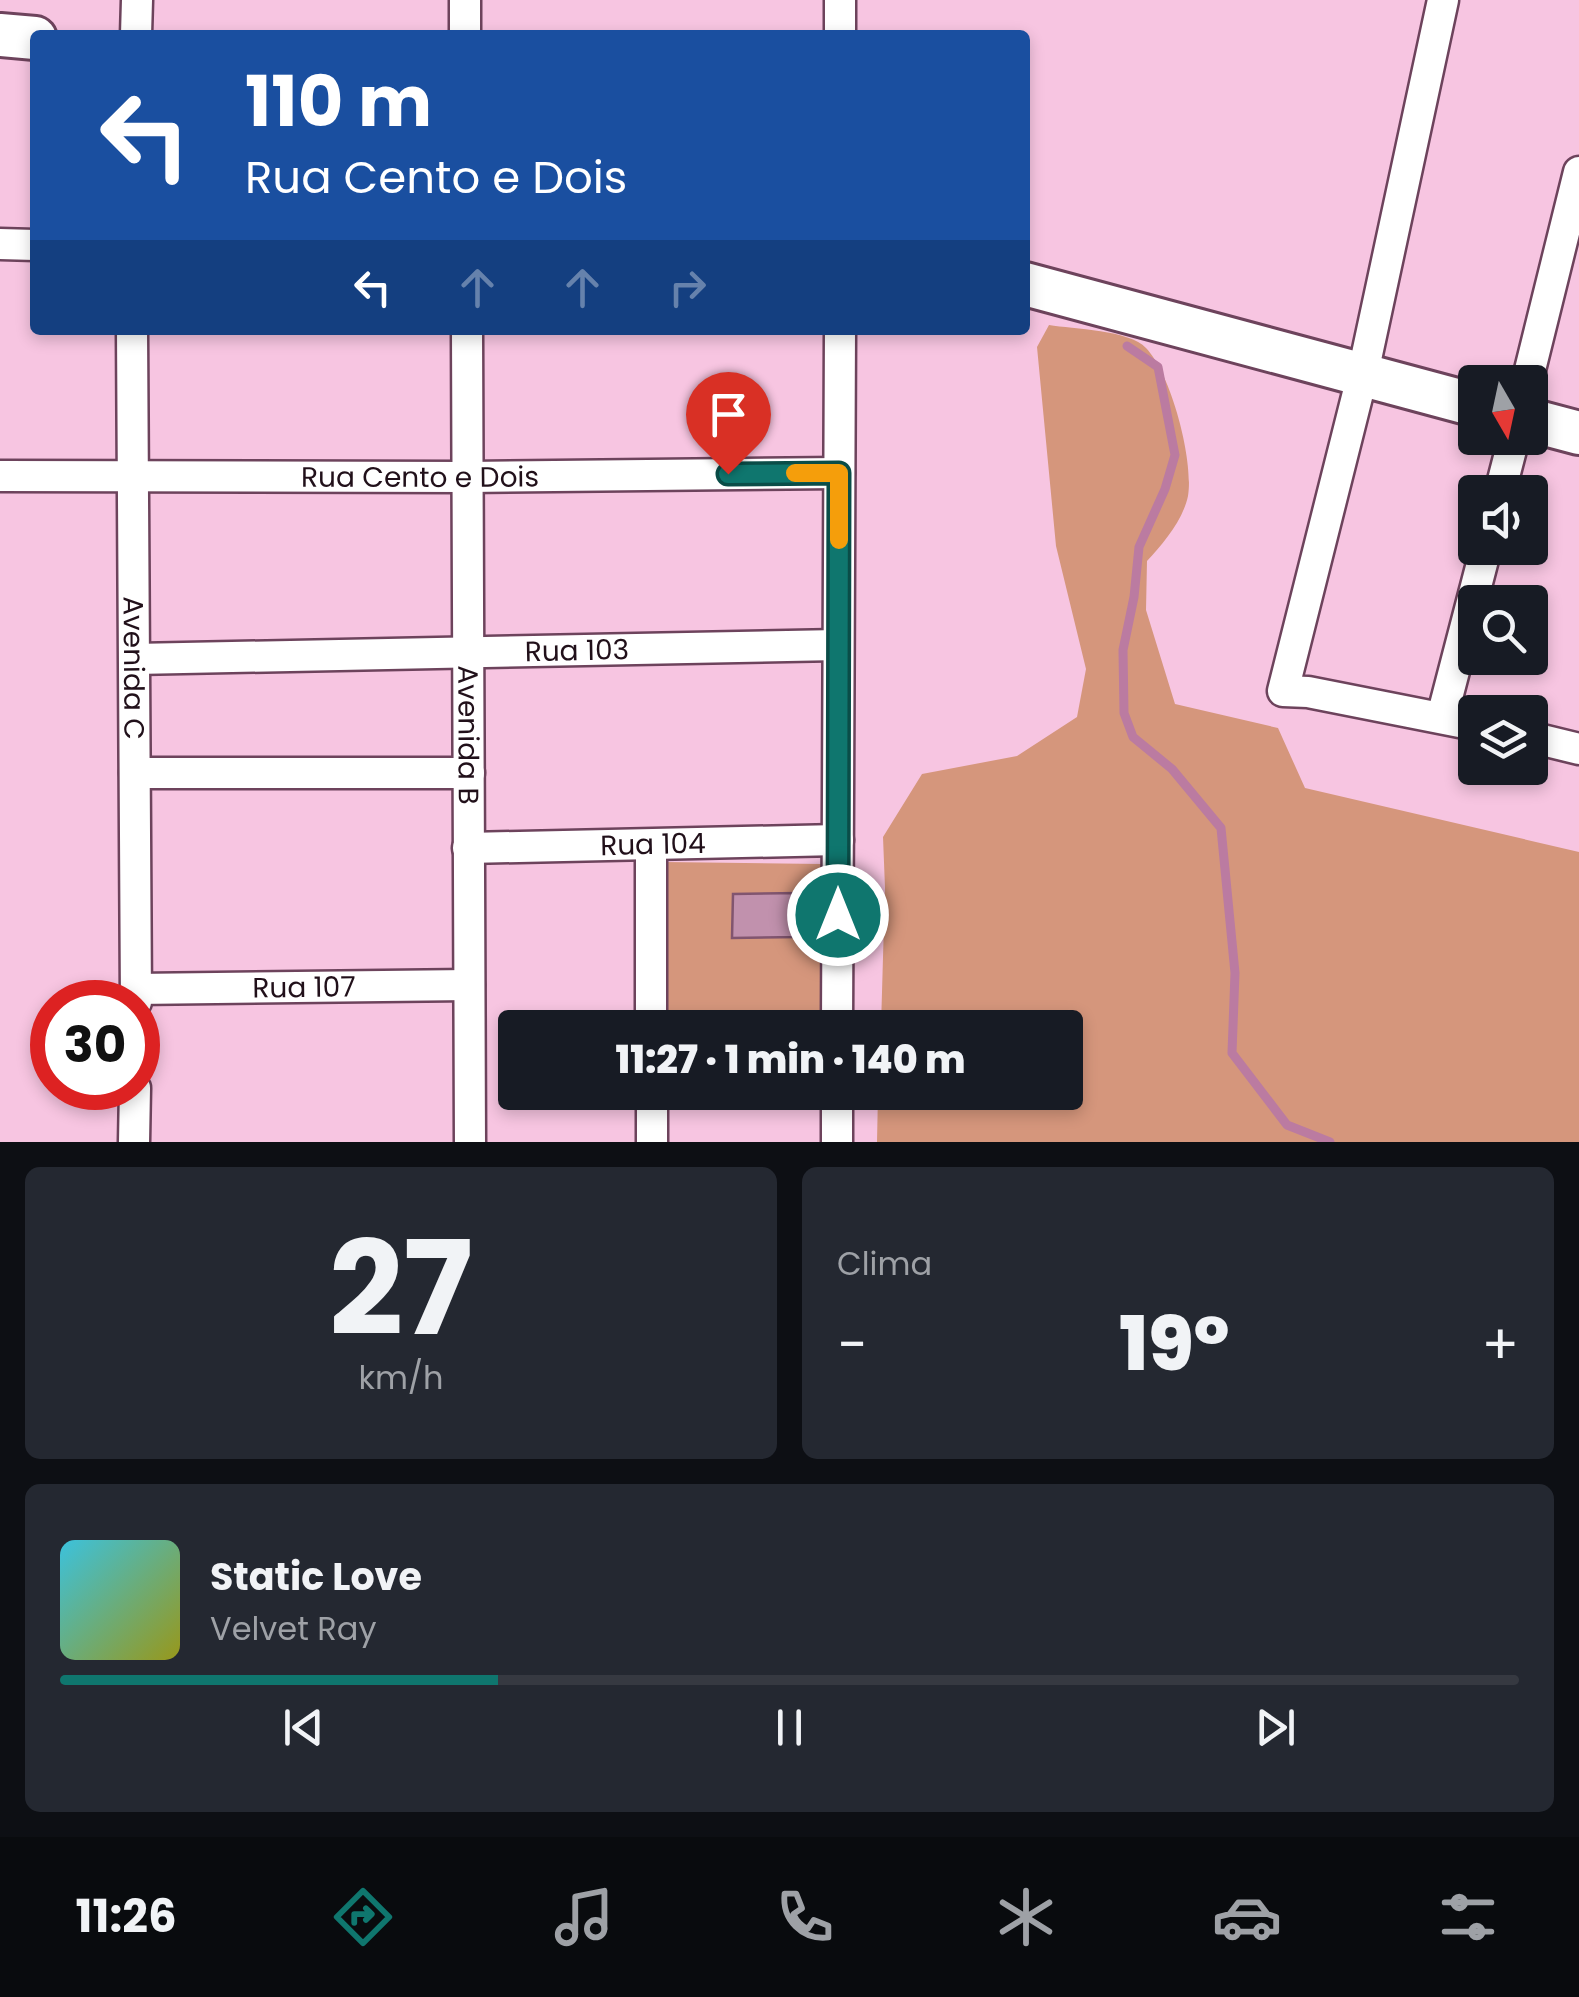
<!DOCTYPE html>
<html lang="pt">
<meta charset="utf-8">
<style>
body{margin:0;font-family:Poppins,sans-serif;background:#242831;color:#f1f3f6;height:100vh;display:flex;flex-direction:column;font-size:38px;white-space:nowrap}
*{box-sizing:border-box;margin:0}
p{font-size:32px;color:#9ea1a6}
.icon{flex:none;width:55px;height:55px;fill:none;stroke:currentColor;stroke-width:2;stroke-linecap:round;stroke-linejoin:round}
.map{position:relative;height:1142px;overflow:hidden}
.details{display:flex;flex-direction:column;gap:25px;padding:25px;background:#0d0f14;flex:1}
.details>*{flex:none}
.banner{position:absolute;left:30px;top:30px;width:1000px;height:305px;border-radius:10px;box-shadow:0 5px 15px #0003;background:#1a4fa0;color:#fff;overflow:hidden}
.needle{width:65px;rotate:171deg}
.controls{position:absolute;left:1458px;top:365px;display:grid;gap:20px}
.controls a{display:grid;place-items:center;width:90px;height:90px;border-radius:10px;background:#171b24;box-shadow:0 5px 15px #0003;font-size:50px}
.speed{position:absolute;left:30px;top:980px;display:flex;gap:20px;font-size:50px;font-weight:700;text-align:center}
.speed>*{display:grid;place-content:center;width:130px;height:130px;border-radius:50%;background:#171b24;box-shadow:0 5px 15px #0003;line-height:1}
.speed .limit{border:15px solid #d22;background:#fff;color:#111}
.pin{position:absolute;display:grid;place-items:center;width:85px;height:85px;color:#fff;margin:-102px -42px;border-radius:50% 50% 50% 0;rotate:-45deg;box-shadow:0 0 10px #0007}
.pin .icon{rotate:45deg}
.me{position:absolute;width:110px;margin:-55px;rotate:0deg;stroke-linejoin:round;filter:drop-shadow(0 0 8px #0008)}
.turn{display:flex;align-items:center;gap:35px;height:210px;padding:0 50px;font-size:45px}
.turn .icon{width:130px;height:130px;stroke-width:2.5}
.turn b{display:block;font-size:70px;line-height:85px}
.lanes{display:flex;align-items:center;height:95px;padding:0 50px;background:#0003;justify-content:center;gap:50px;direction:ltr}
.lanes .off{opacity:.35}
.big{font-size:75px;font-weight:800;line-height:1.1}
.details .card{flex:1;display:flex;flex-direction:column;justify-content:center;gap:15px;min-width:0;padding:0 35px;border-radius:15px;background:#242831}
.details .dial{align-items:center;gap:0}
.dial b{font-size:130px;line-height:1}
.song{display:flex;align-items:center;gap:30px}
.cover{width:120px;height:120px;border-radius:15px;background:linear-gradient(135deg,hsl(190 70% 55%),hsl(60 70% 35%))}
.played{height:10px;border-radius:5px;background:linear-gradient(90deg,#0f766e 30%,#363941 30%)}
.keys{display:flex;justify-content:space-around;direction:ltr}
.heat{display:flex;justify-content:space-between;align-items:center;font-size:55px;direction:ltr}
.details .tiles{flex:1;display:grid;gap:25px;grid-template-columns:1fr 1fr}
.card:last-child{grid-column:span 2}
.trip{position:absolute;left:498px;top:1010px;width:585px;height:100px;border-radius:10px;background:#171b24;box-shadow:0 5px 15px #0003;font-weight:800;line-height:100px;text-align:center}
.dock{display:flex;height:160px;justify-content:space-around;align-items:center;background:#090b0e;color:#9ea1a6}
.dock .icon{width:70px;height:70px}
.dock .selected{color:#0f766e}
.dock b{font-size:45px;color:#f1f3f6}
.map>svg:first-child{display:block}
.green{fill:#d5967c}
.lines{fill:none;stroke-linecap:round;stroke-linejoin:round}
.stream{stroke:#bb7ba1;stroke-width:9}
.building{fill:#c191ad;stroke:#81556f;stroke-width:2.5}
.street-casing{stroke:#6d435c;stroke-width:35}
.secondary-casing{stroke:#6d435c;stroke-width:48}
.street{stroke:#fff;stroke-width:30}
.secondary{stroke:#fff;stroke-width:42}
.route-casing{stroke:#0a4d48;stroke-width:25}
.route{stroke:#0f766e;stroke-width:18}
.slow{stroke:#f59e0b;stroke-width:18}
.labels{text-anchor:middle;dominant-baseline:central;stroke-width:9;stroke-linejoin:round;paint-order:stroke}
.street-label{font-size:28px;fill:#21101a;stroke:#f7c5e1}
</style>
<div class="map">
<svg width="1579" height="1142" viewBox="0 0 1579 1142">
<rect width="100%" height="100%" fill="#f7c5e1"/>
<!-- green -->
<path class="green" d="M 1049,325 C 1073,329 1130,330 1146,348 C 1171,374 1194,460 1188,496 C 1183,520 1163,544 1147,561 L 1146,610 L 1175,704 L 1278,728 L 1305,788 L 1579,852 L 1579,1142 L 877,1142 L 878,1093 L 1065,1092 L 1065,1028 L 881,1027 L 885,888 L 883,837 L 922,774 L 1017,756 L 1077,717 L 1086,669 L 1056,546 L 1037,347 Z
M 664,862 L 821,864 L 822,1027 L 664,1028 Z"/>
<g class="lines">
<!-- stream -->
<path class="stream" d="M 1127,346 L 1158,367 L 1175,455 L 1165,489 L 1139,547 L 1134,597 L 1123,650 L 1124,713 L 1133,737 L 1172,769 L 1221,828 L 1235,973 L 1232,1053 L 1287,1125 L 1330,1142"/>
</g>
<!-- building -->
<path class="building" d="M 799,893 L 798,937 L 732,938 L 733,894 Z"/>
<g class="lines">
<!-- street casing -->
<g class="street-casing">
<g id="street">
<path d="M 465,0 L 465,35"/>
<path d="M 840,0 L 840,35"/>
<path d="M 1443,0 L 1363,373 L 1283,691 L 1308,692 L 1475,725"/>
<path d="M 136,35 L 137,0"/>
<path d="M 0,244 L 35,245"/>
<path id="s1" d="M 132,330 L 136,1002"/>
<path id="s2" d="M 467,330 L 470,1142"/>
<path d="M 1527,382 L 1579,172"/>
<path id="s3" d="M 0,476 L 468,477 L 839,473"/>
<path d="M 1500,492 L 1514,438"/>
<path id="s4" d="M 135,659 L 838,645"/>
<path d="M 1442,717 L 1486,548"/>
<path d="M 1530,737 L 1579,749"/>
<path d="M 135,773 L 469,773"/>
<path d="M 651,845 L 651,1028"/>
<path id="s5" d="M 468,848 L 838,840"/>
<path id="s6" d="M 136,989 L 469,985"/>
<path d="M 837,1028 L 840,330"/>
<path d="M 652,1092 L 652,1142"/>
<path d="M 134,1142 L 135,1088"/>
<path d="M 837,1142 L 837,1092"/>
</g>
</g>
<!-- secondary casing -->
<g class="secondary-casing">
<path id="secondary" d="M 0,35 L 35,38
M 1025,284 L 1475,405
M 1530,420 L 1579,433"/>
</g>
<!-- street -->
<use href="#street" class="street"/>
<!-- secondary -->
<use href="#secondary" class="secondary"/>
</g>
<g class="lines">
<!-- route casing -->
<g class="route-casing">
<path id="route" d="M 728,474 L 839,473 L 838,915"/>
</g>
<!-- route -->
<use href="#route" class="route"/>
<!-- slow -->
<path class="slow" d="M 795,473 L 839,473 L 839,540"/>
</g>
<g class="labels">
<!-- street labels -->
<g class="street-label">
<text stroke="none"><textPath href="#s3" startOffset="420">Rua Cento e Dois</textPath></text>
<text stroke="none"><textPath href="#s4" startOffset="442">Rua 103</textPath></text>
<text stroke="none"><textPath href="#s1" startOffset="338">Avenida C</textPath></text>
<text stroke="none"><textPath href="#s2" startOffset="405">Avenida B</textPath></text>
<text stroke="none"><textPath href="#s5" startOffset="185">Rua 104</textPath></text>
<text stroke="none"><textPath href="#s6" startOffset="168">Rua 107</textPath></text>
</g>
</g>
</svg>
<div class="controls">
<a><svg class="needle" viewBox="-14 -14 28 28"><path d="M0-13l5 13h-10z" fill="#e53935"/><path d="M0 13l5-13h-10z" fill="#9ea1a6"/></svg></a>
<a><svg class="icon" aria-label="sound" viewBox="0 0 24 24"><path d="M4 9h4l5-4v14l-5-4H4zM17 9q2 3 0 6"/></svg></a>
<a><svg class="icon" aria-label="search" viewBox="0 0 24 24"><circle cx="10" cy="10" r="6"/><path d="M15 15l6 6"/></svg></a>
<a><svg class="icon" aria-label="layers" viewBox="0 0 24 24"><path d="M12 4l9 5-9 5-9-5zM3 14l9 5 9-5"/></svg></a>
</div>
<div class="speed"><div class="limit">30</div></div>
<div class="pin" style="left:728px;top:474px;background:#d93025"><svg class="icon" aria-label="arrive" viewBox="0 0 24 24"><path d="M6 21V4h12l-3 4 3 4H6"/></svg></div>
<svg class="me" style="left:838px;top:915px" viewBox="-20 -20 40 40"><circle r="17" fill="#0f766e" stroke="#fff" stroke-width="3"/><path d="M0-11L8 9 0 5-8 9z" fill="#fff"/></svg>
<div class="trip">11:27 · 1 min · 140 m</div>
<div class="banner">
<div class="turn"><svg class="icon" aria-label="left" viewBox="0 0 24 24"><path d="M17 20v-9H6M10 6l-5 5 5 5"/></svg><div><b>110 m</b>Rua Cento e Dois</div></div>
<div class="lanes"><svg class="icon" aria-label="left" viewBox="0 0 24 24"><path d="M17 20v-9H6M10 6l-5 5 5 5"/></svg><svg class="icon off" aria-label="ahead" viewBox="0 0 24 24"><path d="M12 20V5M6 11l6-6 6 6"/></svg><svg class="icon off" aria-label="ahead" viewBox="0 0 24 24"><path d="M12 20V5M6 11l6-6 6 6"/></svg><svg class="icon off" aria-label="right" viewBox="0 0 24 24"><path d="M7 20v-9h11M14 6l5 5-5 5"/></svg></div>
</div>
</div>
<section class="details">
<div class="tiles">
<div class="card dial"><b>27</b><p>km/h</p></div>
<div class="card"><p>Clima</p>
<div class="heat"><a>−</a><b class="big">19°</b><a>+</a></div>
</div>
<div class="card">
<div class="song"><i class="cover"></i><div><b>Static Love</b><p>Velvet Ray</p></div></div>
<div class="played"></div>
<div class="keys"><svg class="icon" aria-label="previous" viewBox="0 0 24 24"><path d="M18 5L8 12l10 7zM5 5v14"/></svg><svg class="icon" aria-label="pause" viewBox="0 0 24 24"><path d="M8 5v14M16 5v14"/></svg><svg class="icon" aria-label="next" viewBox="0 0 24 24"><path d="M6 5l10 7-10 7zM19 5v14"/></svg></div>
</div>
</div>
</section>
<nav class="dock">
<b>11:26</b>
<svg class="icon selected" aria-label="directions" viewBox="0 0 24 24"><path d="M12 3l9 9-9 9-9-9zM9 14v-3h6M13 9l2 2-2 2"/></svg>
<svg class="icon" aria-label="music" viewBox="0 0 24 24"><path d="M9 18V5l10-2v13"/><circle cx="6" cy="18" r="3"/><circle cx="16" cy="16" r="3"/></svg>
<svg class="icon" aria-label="phone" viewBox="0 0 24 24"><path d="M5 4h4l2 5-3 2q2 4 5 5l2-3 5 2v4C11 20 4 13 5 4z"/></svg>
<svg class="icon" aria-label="climate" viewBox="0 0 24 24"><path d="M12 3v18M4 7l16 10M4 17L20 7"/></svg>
<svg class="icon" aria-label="car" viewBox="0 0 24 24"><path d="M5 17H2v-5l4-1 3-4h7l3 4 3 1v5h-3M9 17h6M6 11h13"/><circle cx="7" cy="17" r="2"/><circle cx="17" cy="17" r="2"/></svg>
<svg class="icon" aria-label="filters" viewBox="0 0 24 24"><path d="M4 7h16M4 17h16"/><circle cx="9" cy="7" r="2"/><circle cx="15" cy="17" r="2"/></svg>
</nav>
